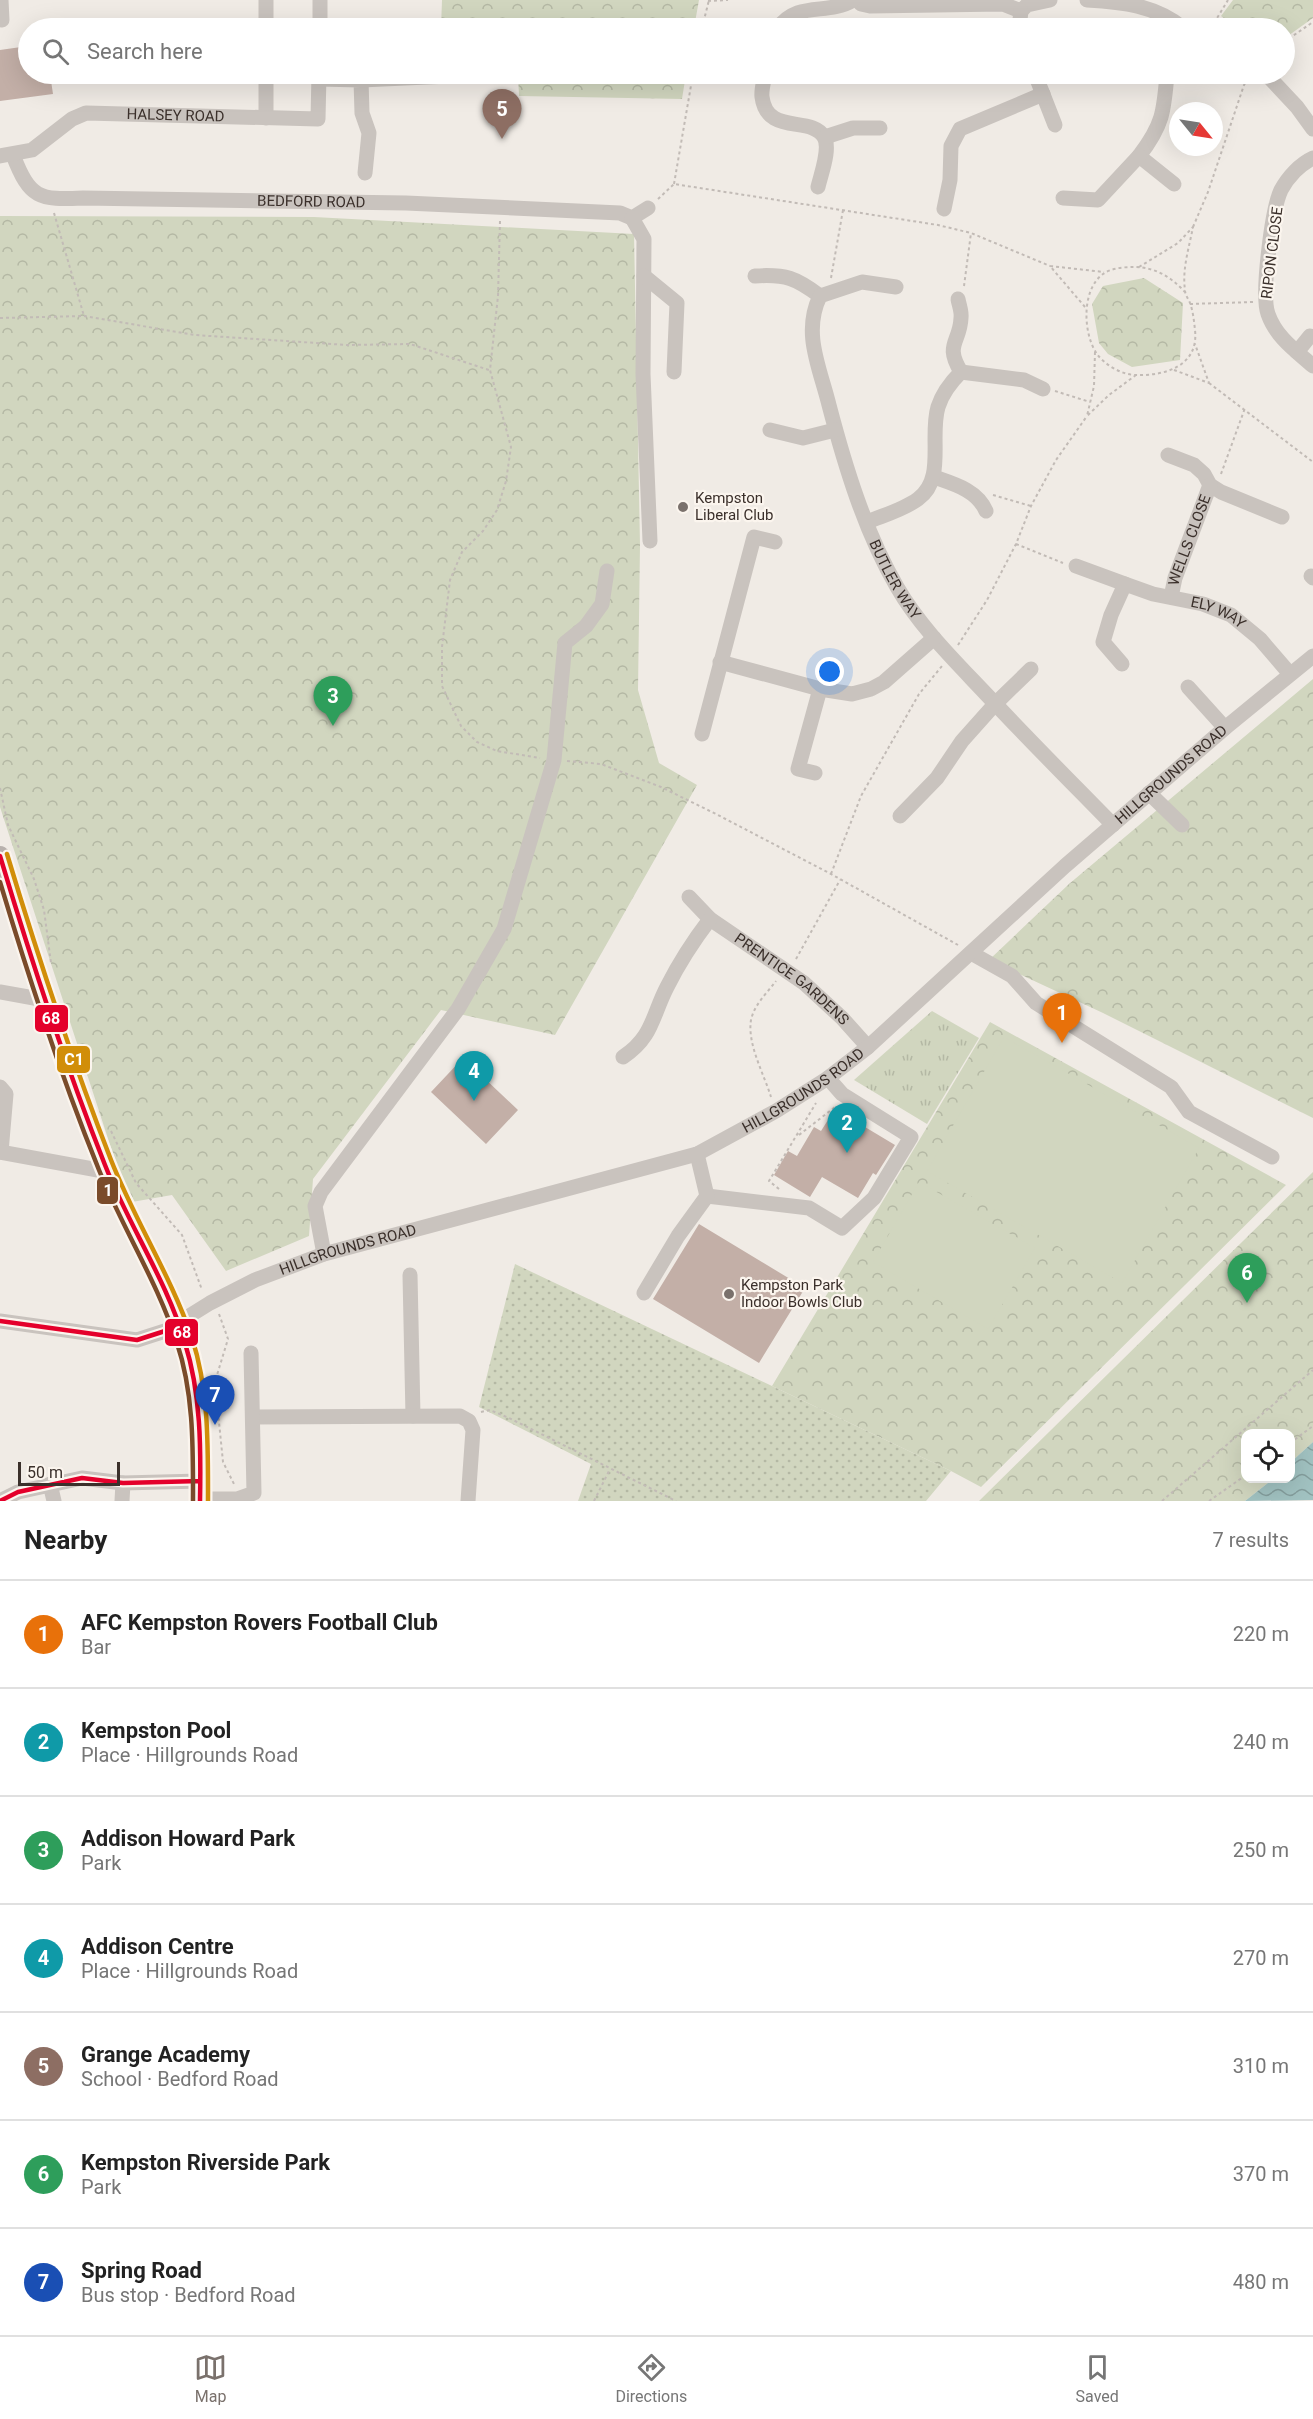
<!DOCTYPE html>
<meta charset="utf-8">
<style>
body{margin:0;font-family:Roboto,sans-serif;background:#f2f2f2;color:#222}
.controls{position:absolute;right:18px;bottom:18px;display:grid;overflow:hidden;border-radius:12px;box-shadow:0 6px 24px #0002}
.controls button{width:54px;height:54px;display:grid;place-items:center;padding:0;border:0;border-bottom:2px solid #e0e0e0;background:#fff;color:#222;font:30px sans-serif}
.compass{position:absolute;left:1169px;top:102px;width:54px;height:54px;border-radius:50%;background:#fff;box-shadow:0 6px 24px #0002;rotate:120deg}
.scale{position:absolute;left:18px;bottom:15px;width:102px;box-sizing:border-box;padding-left:6px;border:3px solid #3b302b;border-top:0;font-size:16px;line-height:21px;white-space:nowrap;color:#3b302b;-webkit-text-stroke:4px #fbf5ee;paint-order:stroke}
.you{position:absolute;left:830px;top:672px;width:21px;height:21px;margin:-15px;border:4px solid #fff;border-radius:50%;background:#1a73e8;box-shadow:0 0 0 9px #1a73e833}
.badge{display:grid;place-items:center;width:39px;height:39px;border-radius:50%;background:#7a716c;color:#fff;font-size:20px;font-weight:700}
.pin{position:absolute;translate:-50% -50px;filter:drop-shadow(0 2px 3px #0008)}
.pin::after{content:'';position:absolute;top:32px;width:21px;height:18px;background:inherit;clip-path:polygon(0 0,100% 0,50% 100%)}
.list{margin:0;padding:0;list-style:none}
h2{display:flex;justify-content:space-between;align-items:center;height:78px;margin:0;padding:0 24px;font-size:26px}
h2 small{font-size:20px;font-weight:400;color:#767676}
.list li{display:grid;grid-template-columns:39px 1fr auto;gap:18px;align-items:center;box-sizing:border-box;height:108px;padding:0 24px;border-top:2px solid #e0e0e0}
.list b{display:block;font-size:22px;white-space:nowrap}
.list p{margin:0;font-size:20px;white-space:nowrap;color:#767676}
.list em{font-size:20px;font-style:normal;color:#767676}
.icon{flex:none;width:33px;height:33px;fill:none;stroke:currentColor;stroke-width:2;stroke-linecap:round;stroke-linejoin:round}
.map{position:relative;flex:none;width:1313px;height:1501px;overflow:hidden}
.search{position:absolute;background:#fff;box-shadow:0 6px 24px #0002;left:18px;right:18px;top:18px;height:66px;display:flex;align-items:center;gap:15px;box-sizing:border-box;padding:0 21px;border-radius:33px;color:#767676;font-size:22px}
.sheet{height:834px;background:#fff}
nav{display:flex;justify-content:space-around;align-items:center;box-sizing:border-box;height:84px;border-top:2px solid #e0e0e0;background:#fff;font-size:16px;color:#767676}
nav a{display:grid;justify-items:center;gap:3px}
nav .on{color:#7a716c}
.map>svg:first-child{display:block}
</style>
<div class="map">
<svg width="1313" height="1501" viewBox="0 0 1313 1501">
<defs>
<pattern id="grass-tufts" width="24" height="20" patternUnits="userSpaceOnUse" patternTransform="scale(1.5)"><rect width="24" height="20" fill="#d1d6bf"/><path d="M3 7l-1-3M5 7V3M7 7l1-3M15 17l-1-3M17 17v-4M19 17l1-3" fill="none" stroke="#b4b8a4"/></pattern>
<pattern id="park-crowns" width="20" height="18" patternUnits="userSpaceOnUse" patternTransform="scale(1.5)"><rect width="20" height="18" fill="#d1d6bf"/><path d="M2 6a3 3 0 1 1 6 0M12 15a3 3 0 1 1 6 0" fill="none" stroke="#b4b8a4"/></pattern>
<pattern id="garden-dots" width="8" height="8" patternUnits="userSpaceOnUse" patternTransform="scale(1.5)"><rect width="8" height="8" fill="#d1d6bf"/><path d="M2 2h.1M6 6h.1" fill="none" stroke="#b4b8a4" stroke-width="1.8" stroke-linecap="round"/></pattern>
<pattern id="water-waves" width="16" height="10" patternUnits="userSpaceOnUse" patternTransform="scale(1.5)"><rect width="16" height="10" fill="#a1c2c1"/><path d="M0 5q4-4 8 0t8 0" fill="none" stroke="#849e9d"/></pattern>
</defs>
<rect width="100%" height="100%" fill="#f0ebe5"/>
<path fill="url(#grass-tufts)" d="M932 1011 979 1038 927 1124 854 1080Z"/>
<path fill="url(#park-crowns)" d="M442 0H699L694 28H441Z
M1233 0H1313V18L1285 38 1284 28H1237L1221 16Z
M518 74H686L682 99 519 96Z
M0 216 314 217 634 234 640 545 638 690 659 763 697 785 555 1035 441 1010 313 1179 309 1236 226 1271 172 1195 132 1202 113 1154 0 807Z
M1144 278 1183 303 1180 360 1132 367 1108 354 1099 343 1092 304 1103 286Z
M1313 679V1118L1103 1013 989 960 1069 884Z
M990 1022 1286 1185 981 1487 951 1471 772 1386Z
M1313 1172V1442L1291 1462 1290 1434H1246V1478L1273 1479 1245 1501H979Z"/>
<path fill="url(#garden-dots)" d="M515 1264 951 1471 926 1501H578L591 1464 479 1407Z"/>
<path fill="#d1d6bf" d="M1004 1037 1199 1148 1122 1283 927 1171Z
M919 1182 1035 1248 988 1329 873 1262Z"/>
<path fill="url(#water-waves)" d="M1313 1442V1500L1245 1501 1273 1479 1290 1478 1291 1462Z"/>
<path fill="#c3afa7" d="M28 46V74H50L53 94 0 101V50Z
M463 1058 518 1110 486 1144 431 1092Z
M835 1109 895 1145 876 1175 873 1173 858 1198 822 1177 810 1197 774 1175 788 1151 797 1156 814 1127 821 1131Z
M699 1224 805 1288 759 1363 653 1299Z"/>
<g fill="none" stroke-linecap="round" stroke-linejoin="round">
<path stroke="#c2bbb6" stroke-width="2" stroke-dasharray="3 3" stroke-linecap="butt" d="M708 1 728 0
M702 28 709 0
M1211 28 1228 0
M1284 42 1313 22
M674 184 693 74
M658 199 674 184 938 225 971 233 1050 266
M54 213 84 316
M500 221 498 296 490 370 511 447 506 481 497 510 483 531 462 552 450 580 442 647V686L461 726 477 742 497 751 540 758
M1193 227 1208 192 1244 85 1251 74
M1139 267 1178 243 1193 227C1189 248 1182 269 1185 290 1185 295 1188 298 1190 303 1193 311 1194 321 1195 330 1199 366 1165 376 1136 375 1122 375 1105 365 1097 354 1083 334 1081 290 1103 274 1111 268 1124 267 1134 267 1155 267 1171 277 1185 292
M831 278 843 210
M964 286 971 233
M1190 304 1253 302
M1085 307 1050 266 1104 272
M0 318 84 316 195 335 347 345 410 344 489 370
M1095 352 1094 386 1087 416 1109 395 1136 375
M1174 370 1209 383 1195 344
M1209 383 1313 462
M1055 391 1090 402
M1221 474 1245 408
M993 495 1031 506
M1016 544 1063 563
M958 645 987 600 1016 544 1031 506 1056 460 1087 416
M567 761 601 764 661 787 716 814 831 874 958 945
M0 788 8 825 34 879 44 910 51 963
M831 874 861 796 919 694 942 666
M796 959 840 880
M771 1097C764 1074 747 1044 751 1020 754 1005 767 993 776 981
M111 1131 136 1183 182 1235 202 1290
M799 1135 835 1107
M779 1189 769 1181 816 1103
M219 1314 228 1339 213 1388 218 1412 223 1462 234 1484
M481 1412 490 1410 509 1418 676 1501
M1290 1443 1313 1426
M594 1501 610 1469
M1162 1501 1313 1370
M1209 1501 1246 1475"/>
<g stroke="#c9c3be" stroke-width="15">
<path d="M1 0 2 20"/>
<path d="M266 0V28"/>
<path d="M857 0 861 4 870 6 1003 4 1021 11 1027 5 1050 0"/>
<path d="M1087 0C1122 2 1155 5 1183 28"/>
<path d="M320 28V0"/>
<path d="M778 28C799 0 827 16 853 0"/>
<path d="M1019 28 1021 11"/>
<path d="M765 74C764 81 761 90 762 97 767 136 811 115 824 137 831 148 821 174 818 187"/>
<path d="M1035 74 1055 125"/>
<path d="M1167 74C1164 111 1163 125 1139 156L1174 184"/>
<path d="M1266 74 1297 107 1313 129"/>
<path d="M319 79 361 80 362 113 369 133 365 173"/>
<path d="M361 80 449 76"/>
<path d="M266 118V74"/>
<path d="M825 137 853 128H880"/>
<path id="s1" d="M13 155C30 199 39 200 83 198L406 203 620 213 632 218 648 208"/>
<path id="s2" d="M0 156 32 150 72 119 86 113 318 119 319 74"/>
<path d="M1313 158C1300 164 1288 177 1281 190 1272 209 1261 295 1268 314 1276 337 1295 350 1313 366"/>
<path d="M1063 198 1098 200 1139 156"/>
<path d="M944 209 950 180 951 146 960 129 1043 94"/>
<path d="M632 218 644 239 643 374 650 541"/>
<path d="M644 276 677 303 674 372"/>
<path d="M755 276C786 274 796 278 820 296"/>
<path id="s3" d="M896 287 862 282 820 296C802 333 820 368 829 405 845 466 865 532 897 587 920 627 955 661 987 695 1028 739 1071 782 1113 825"/>
<path d="M958 299C959 305 962 312 961 318 960 343 944 344 961 372"/>
<path d="M1297 352 1310 336"/>
<path d="M770 430 803 438 835 430"/>
<path d="M1168 455 1194 465 1204 474 1210 485 1221 492 1282 517"/>
<path d="M934 477C954 484 977 490 986 511"/>
<path d="M867 522C884 515 903 510 918 499 946 479 929 437 938 407 942 394 951 382 961 372L1024 380 1043 389"/>
<path d="M1076 566 1125 584"/>
<path d="M1311 576 1313 578"/>
<path id="s4" d="M1171 597 1175 578 1210 485"/>
<path d="M720 662 820 689 852 694 871 689 884 682 934 638"/>
<path id="s5" d="M1122 664 1103 642 1111 615 1125 584 1153 594 1203 604 1231 615 1260 639 1290 674"/>
<path d="M1188 687 1225 728"/>
<path d="M702 734 754 537 775 542"/>
<path d="M815 773 798 769 820 689"/>
<path d="M1149 793 1182 825"/>
<path d="M900 816 937 778 962 741 995 704 1031 669"/>
<path id="s6" d="M689 897 710 919 804 983 842 1018 868 1047"/>
<path d="M971 953 1012 976 1036 1003 1171 1087 1189 1112 1272 1157"/>
<path d="M0 992 45 1000"/>
<path d="M623 1057C653 1037 652 1016 667 987 679 963 694 940 710 919"/>
<path d="M0 1087 6 1094 1 1152"/>
<path d="M0 1152 98 1170 106 1168"/>
<path d="M707 1196 809 1208 842 1228 874 1198 911 1137 842 1094 828 1078"/>
<path d="M324 1254 315 1206 321 1192 458 1009 504 929 554 760 565 643 586 626 602 604 607 571"/>
<path d="M410 1275 413 1416"/>
<path d="M644 1293 678 1236 707 1196 697 1154"/>
<path id="s7" d="M0 1321 137 1340 165 1331 210 1303 255 1280 324 1254 697 1154 776 1111 828 1078 868 1047 1065 866 1225 728 1313 656"/>
<path d="M253 1417 460 1416 469 1421 473 1430 468 1501"/>
<path d="M50 1484 54 1501"/>
<path d="M200 1499H237L254 1493 251 1353"/>
<path d="M0 1501 18 1492 82 1478 123 1483 200 1481"/>
<path d="M122 1501 123 1483"/>
</g>
<path stroke="#b8b1ad" stroke-width="20" d="M0 856C30 960 66 1064 105 1165 126 1219 157 1268 178 1322 200 1377 201 1442 200 1501"/>
<defs>
<path id="bus-1" d="M0 856C31 960 65 1064 105 1165 129 1226 167 1281 185 1343 201 1394 201 1448 200 1501
M0 1321 137 1340 165 1331 178 1323
M0 1501 18 1492 82 1478 123 1483 200 1481"/>
<path id="bus-2" d="M0 882C29 979 61 1076 99 1170 123 1229 158 1283 177 1343 194 1394 193 1449 193 1501"/>
<path id="bus-3" d="M7 854C38 957 72 1060 111 1160 135 1221 171 1276 192 1338 209 1390 208 1447 208 1501"/>
</defs>
<use href="#bus-1" stroke="#fbf5ee" stroke-width="9"/>
<use href="#bus-2" stroke="#fbf5ee" stroke-width="9"/>
<use href="#bus-3" stroke="#fbf5ee" stroke-width="9"/>
<use href="#bus-1" stroke="#e4002b" stroke-width="4.5"/>
<use href="#bus-2" stroke="#7a4b2a" stroke-width="4.5"/>
<use href="#bus-3" stroke="#d18e09" stroke-width="4.5"/>
</g>
<g fill="#7a716c" stroke="#fbf5ee" stroke-width="2">
<circle cx="683" cy="507" r="6"/>
<circle cx="729" cy="1294" r="6"/>
</g>
<g text-anchor="middle" dominant-baseline="central" stroke-width="4.5" stroke-linejoin="round" paint-order="stroke">
<g font-size="15" fill="#3b302b" stroke="#fbf5ee">
<text stroke="none"><textPath href="#s2" startOffset="188">HALSEY ROAD</textPath></text>
<text stroke="none"><textPath href="#s1" startOffset="321">BEDFORD ROAD</textPath></text>
<text transform="translate(1272 253) rotate(-83)">RIPON CLOSE</text>
<text stroke="none"><textPath href="#s4" startOffset="60">WELLS CLOSE</textPath></text>
<text stroke="none"><textPath href="#s3" startOffset="378">BUTLER WAY</textPath></text>
<text stroke="none"><textPath href="#s5" startOffset="189">ELY WAY</textPath></text>
<text stroke="none"><textPath href="#s7" startOffset="1341">HILLGROUNDS ROAD</textPath></text>
<text stroke="none"><textPath href="#s6" startOffset="132">PRENTICE GARDENS</textPath></text>
<text stroke="none"><textPath href="#s7" startOffset="855">HILLGROUNDS ROAD</textPath></text>
<text stroke="none"><textPath href="#s7" startOffset="369">HILLGROUNDS ROAD</textPath></text>
</g>
<g font-size="15" fill="#3b302b" stroke="#fbf5ee" text-anchor="start">
<text x="695" y="498">Kempston<tspan x="695" dy="17">Liberal Club</tspan></text>
<text x="741" y="1285">Kempston Park<tspan x="741" dy="17">Indoor Bowls Club</tspan></text>
</g>
</g>
<g stroke="#fbf5ee" stroke-width="2">
<rect x="34" y="1004" width="35" height="29" rx="6" fill="#e4002b"/>
<rect x="56" y="1045" width="35" height="29" rx="6" fill="#d18e09"/>
<rect x="96" y="1176" width="23" height="29" rx="6" fill="#7a4b2a"/>
<rect x="164" y="1318" width="35" height="29" rx="6" fill="#e4002b"/>
</g>
<g font-size="16" text-anchor="middle" font-weight="bold" fill="#fff">
<text x="51" y="1024">68</text>
<text x="74" y="1065">C1</text>
<text x="108" y="1196">1</text>
<text x="182" y="1338">68</text>
</g>
</svg>
<div class="controls">
<button><svg class="icon" aria-label="locate" viewBox="0 0 24 24"><circle cx="12" cy="12" r="6"/><path d="M12 2v4M12 18v4M2 12h4M18 12h4"/></svg></button>
</div>
<svg class="compass" viewBox="-18 -18 36 36"><path d="M0-13l5 13h-10z" fill="#e53935"/><path d="M0 13l5-13h-10z" fill="#767676"/></svg>
<div class="scale">50 m</div>
<div class="you"></div>
<div class="pin badge" style="left:1062px;top:1043px;background:#e8710a">1</div>
<div class="pin badge" style="left:847px;top:1153px;background:#0f9aa8">2</div>
<div class="pin badge" style="left:333px;top:726px;background:#2e9e5b">3</div>
<div class="pin badge" style="left:474px;top:1101px;background:#0f9aa8">4</div>
<div class="pin badge" style="left:502px;top:139px;background:#8d6e63">5</div>
<div class="pin badge" style="left:1247px;top:1303px;background:#2e9e5b">6</div>
<div class="pin badge" style="left:215px;top:1425px;background:#1a4fb4">7</div>
<div class="search"><svg class="icon" aria-label="search" viewBox="0 0 24 24"><circle cx="10" cy="10" r="6"/><path d="M15 15l6 6"/></svg>Search here</div>
</div>
<section class="sheet">
<h2>Nearby<small>7 results</small></h2>
<ul class="list">
<li><span class="badge" style="background:#e8710a">1</span><div><b>AFC Kempston Rovers Football Club</b><p>Bar</p></div><em>220 m</em></li>
<li><span class="badge" style="background:#0f9aa8">2</span><div><b>Kempston Pool</b><p>Place · Hillgrounds Road</p></div><em>240 m</em></li>
<li><span class="badge" style="background:#2e9e5b">3</span><div><b>Addison Howard Park</b><p>Park</p></div><em>250 m</em></li>
<li><span class="badge" style="background:#0f9aa8">4</span><div><b>Addison Centre</b><p>Place · Hillgrounds Road</p></div><em>270 m</em></li>
<li><span class="badge" style="background:#8d6e63">5</span><div><b>Grange Academy</b><p>School · Bedford Road</p></div><em>310 m</em></li>
<li><span class="badge" style="background:#2e9e5b">6</span><div><b>Kempston Riverside Park</b><p>Park</p></div><em>370 m</em></li>
<li><span class="badge" style="background:#1a4fb4">7</span><div><b>Spring Road</b><p>Bus stop · Bedford Road</p></div><em>480 m</em></li>
</ul>
</section>
<nav>
<a class="on"><svg class="icon" aria-label="map" viewBox="0 0 24 24"><path d="M3 6l6-2 6 2 6-2v14l-6 2-6-2-6 2zM9 4v14M15 6v14"/></svg>Map</a>
<a><svg class="icon" aria-label="directions" viewBox="0 0 24 24"><path d="M12 3l9 9-9 9-9-9zM9 14v-3h6M13 9l2 2-2 2"/></svg>Directions</a>
<a><svg class="icon" aria-label="saved" viewBox="0 0 24 24"><path d="M7 4h10v16l-5-4-5 4z"/></svg>Saved</a>
</nav>
